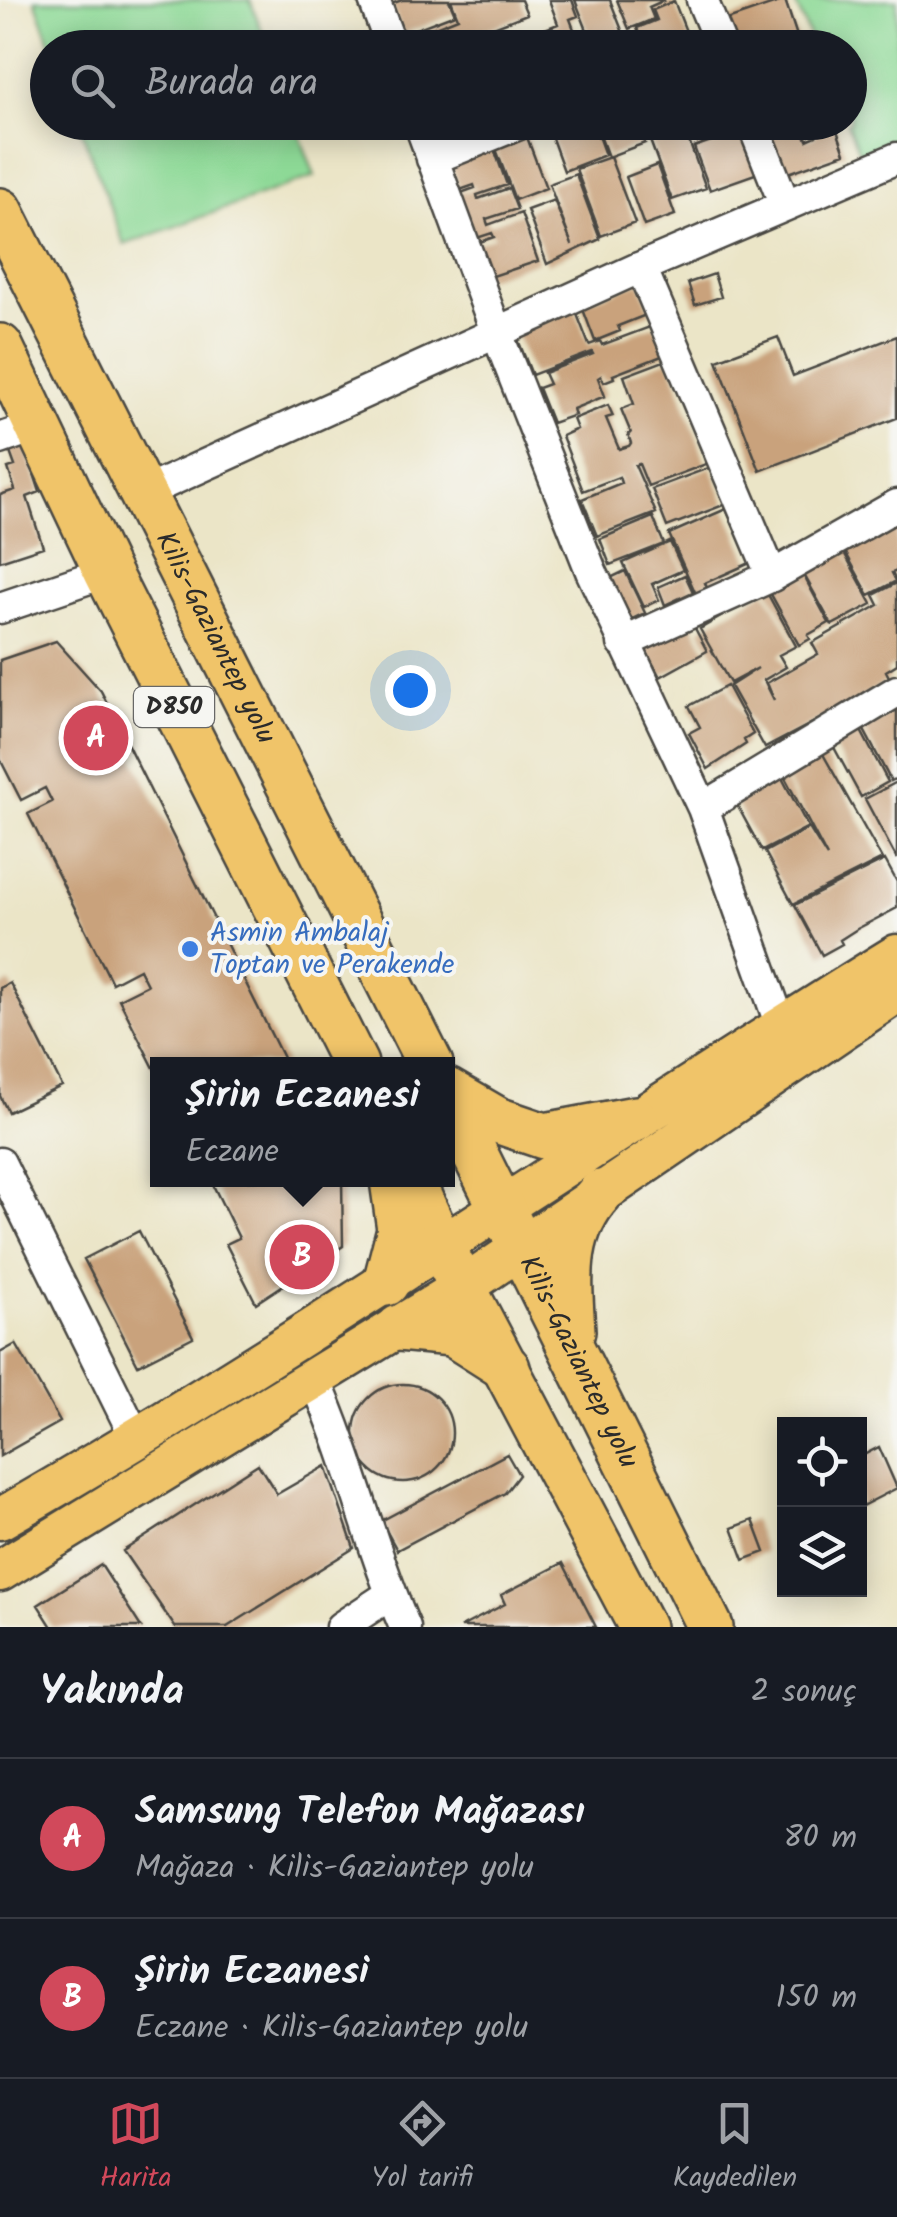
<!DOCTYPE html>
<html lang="tr">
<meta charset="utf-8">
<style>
body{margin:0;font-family:Kalam,sans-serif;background:#242831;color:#f1f3f6}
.controls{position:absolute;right:30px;bottom:30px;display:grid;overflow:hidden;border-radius:0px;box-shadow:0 5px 25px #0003}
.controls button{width:90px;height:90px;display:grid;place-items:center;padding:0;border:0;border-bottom:2px solid #363941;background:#171b24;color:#f1f3f6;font:50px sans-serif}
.you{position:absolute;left:410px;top:690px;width:35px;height:35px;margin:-25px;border:8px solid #fff;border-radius:50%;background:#1a73e8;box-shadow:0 0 0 15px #1a73e833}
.badge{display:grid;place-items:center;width:65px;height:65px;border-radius:50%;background:#d1495b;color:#fff;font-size:32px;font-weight:700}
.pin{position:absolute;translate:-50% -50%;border:5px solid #fff;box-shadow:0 2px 10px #0006}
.popup{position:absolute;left:150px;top:1057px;width:305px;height:130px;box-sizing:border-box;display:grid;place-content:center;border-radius:0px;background:#171b24;filter:drop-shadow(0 2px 8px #0005);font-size:32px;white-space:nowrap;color:#9ea1a6}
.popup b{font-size:38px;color:#f1f3f6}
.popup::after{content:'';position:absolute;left:50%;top:100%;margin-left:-20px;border:20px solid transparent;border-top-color:#171b24}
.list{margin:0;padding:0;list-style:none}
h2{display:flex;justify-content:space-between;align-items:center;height:130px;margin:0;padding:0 40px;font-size:42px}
h2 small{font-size:32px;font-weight:400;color:#9ea1a6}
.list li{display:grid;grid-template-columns:65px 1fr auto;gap:30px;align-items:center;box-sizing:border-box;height:160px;padding:0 40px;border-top:2px solid #363941}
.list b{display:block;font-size:38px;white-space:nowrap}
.list p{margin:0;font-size:32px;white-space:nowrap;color:#9ea1a6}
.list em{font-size:32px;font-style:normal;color:#9ea1a6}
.icon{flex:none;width:55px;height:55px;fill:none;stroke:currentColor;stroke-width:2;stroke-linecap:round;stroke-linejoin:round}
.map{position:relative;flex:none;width:897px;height:1627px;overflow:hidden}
.search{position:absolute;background:#171b24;box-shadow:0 5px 25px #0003;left:30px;right:30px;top:30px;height:110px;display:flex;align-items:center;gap:25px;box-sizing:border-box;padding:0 35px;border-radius:55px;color:#9ea1a6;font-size:38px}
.sheet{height:450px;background:#171b24}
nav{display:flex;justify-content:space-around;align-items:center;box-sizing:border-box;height:140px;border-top:2px solid #363941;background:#171b24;font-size:28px;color:#9ea1a6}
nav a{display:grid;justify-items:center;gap:5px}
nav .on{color:#d1495b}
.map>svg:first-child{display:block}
</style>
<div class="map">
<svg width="897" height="1627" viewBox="0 0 897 1627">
<rect width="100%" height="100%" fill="#f6f6f2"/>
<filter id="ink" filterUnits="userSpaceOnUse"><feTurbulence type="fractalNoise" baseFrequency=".01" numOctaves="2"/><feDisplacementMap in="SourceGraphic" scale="20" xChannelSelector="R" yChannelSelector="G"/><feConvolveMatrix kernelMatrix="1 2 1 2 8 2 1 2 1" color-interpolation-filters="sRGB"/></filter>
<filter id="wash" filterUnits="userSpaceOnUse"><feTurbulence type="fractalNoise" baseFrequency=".0048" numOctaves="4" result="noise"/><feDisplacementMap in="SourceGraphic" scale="40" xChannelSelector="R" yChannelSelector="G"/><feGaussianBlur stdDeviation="2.25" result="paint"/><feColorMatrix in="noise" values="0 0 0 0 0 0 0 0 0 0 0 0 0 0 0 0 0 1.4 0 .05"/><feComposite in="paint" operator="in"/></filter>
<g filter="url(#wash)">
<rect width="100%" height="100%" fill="#ebe5c7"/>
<path fill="#8dd996" stroke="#5c8260" stroke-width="2.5" d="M35 0H250L268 47H52Z
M794 0H897V141L861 157 847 123 850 122V48L814 47Z
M79 123H295L315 176 124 245Z"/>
<g id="blocks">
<path fill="#c9a27b" d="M402 0H449L455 14 403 34 391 4Z
M451 0H521L527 14 465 38 468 45 462 48H403L400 41 458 18Z
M549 0H572L578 16 570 19 581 48H547L540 31 558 24Z
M575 0H610L629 48H594Z
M617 0H665L649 7 654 19 629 29Z
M785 0 801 48H736L727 20Z
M674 1 691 44 682 48H637L634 38 640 36 637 28 657 20 653 10Z
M536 33 542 48H509L508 44Z
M546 122H593L605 155 564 171Z
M595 122H638L645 143 608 157Z
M648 122H682L706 188 672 200 648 135 652 133Z
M686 122H724V123L691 135Z
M772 122H801L807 140 816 136 811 122H834L845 153 783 175 764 125Z
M524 129 546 188 515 200 493 141Z
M742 130 758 173 710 190 694 147Z
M492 143 507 185 477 195 478 199 509 188 517 209 486 219 488 225 521 213 538 261 487 278 474 244 494 237 492 233 474 239 458 194 475 188 474 185 460 190 449 158Z
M610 157 635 223 601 236 576 169Z
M657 165 675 215 644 226 626 177Z
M576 174 600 239 547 264 527 210 554 200 572 245 549 184Z
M714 274 721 297 695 305 688 283Z
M640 282 651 313 618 326 620 331 595 341 581 304Z
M575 309 589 345 600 341 602 345 655 325 667 354 613 375 614 378 604 382 601 376 598 378 605 396 573 409 575 415 552 423 538 388 549 384 544 373 593 354 592 352 532 375 515 332Z
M897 336V418L760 471 717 360 778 337 793 376Z
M669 359 706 464 648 486 639 464 635 465 656 513 597 536 582 499 621 483 619 477 583 491 562 436 577 429 573 419 608 405 613 416 606 418 619 449 629 446 631 443 628 434 631 433 621 409 634 404 624 376Z
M23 440 40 492 27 497 43 547 0 561V495L15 490 8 468 15 466 7 444Z
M711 467 726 504 667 527 652 489Z
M726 509 750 563 705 583 707 588 696 594 669 534Z
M897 515V571L892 573 896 581 869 595 842 546Z
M653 517 664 544 610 565 600 539Z
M670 542 683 570 652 584 659 600 644 607 623 563Z
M842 549 872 604 832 625 802 571Z
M800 569 829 623 808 635 810 639 799 645 767 587Z
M625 571 645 613 624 623 604 581Z
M685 575 693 592 665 605 658 587Z
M897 583V664L886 671 890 679 824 722 822 718 765 748 730 686 758 668 730 683 700 629 766 591 796 646 779 655 786 667 764 680 774 700 767 683 818 654 812 643 879 605 874 595Z
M689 617 707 651 660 677 644 647Z
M56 641 101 691 286 1064H157V1074L119 999 147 985 139 969 112 983 28 814 52 802 45 788 21 800 0 759V660Z
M727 686 753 734 744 740 746 744 708 769 689 733 700 727 689 706Z
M897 701V778L891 781 863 728 890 714 886 707Z
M858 725 888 782 861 797 830 740Z
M819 747 882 859 793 904 765 852 809 828 827 857 780 768Z
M782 778 808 827 762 851 736 803Z
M897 782V859L865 799Z
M885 860 897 882V908L857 929 840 940 842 944 822 955 795 905Z
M10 983 62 1086 8 1112 0 1096V988Z
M214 1180H342L343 1246 256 1303 226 1244 239 1238 211 1181Z
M139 1231 193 1337 138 1365 84 1259Z
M16 1344 60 1422 0 1456V1353Z
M354 1433a49 49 0 1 1 98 0a49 49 0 1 1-98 0Z
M879 1447 897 1488 860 1507V1457Z
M507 1454 519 1475 505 1493 397 1550 381 1521Z
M258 1464 277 1494 326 1466 354 1548 227 1627H175L123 1551Z
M753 1520 765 1552 744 1560 732 1528Z
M563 1563 596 1627H461L505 1604 501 1595Z
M101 1565 141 1627H52L38 1605Z"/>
</g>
</g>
<g filter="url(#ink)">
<use href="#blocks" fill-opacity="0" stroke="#484742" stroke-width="2.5"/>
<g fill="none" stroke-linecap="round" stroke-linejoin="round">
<defs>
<path id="minor" d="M374 0 392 48
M702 0 722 48
M419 122 496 331 591 571 703 808 781 1026
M752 122 785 205
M432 159 524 122
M641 267 772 576
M0 439 37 426
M143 493 641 267 897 158
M0 608 107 572
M623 643 772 576 897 505
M703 808 897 691
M0 1163 137 1440
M315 1380C351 1460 370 1547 405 1627
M341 1627 391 1594"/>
<path id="major" d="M0 1519C307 1343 596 1140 897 955
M0 1571 465 1286 897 992"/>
<g id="highway">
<path id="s1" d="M0 211 430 1064"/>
<path d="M0 347 107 572 355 1064"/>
<path d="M447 1091 497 1120 544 1136 635 1119"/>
<path id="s2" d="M447 1098 710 1627"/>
<path d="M411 1180 442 1248 642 1627"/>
<path d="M386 1283 400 1229 393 1180"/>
<path d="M399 1328 452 1333 507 1368"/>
<path d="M572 1331C569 1279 563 1234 600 1193"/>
</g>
</defs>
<use href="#minor" stroke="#484742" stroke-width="35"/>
<use href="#major" stroke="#484742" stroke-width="45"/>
<use href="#highway" stroke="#484742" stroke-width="50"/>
<use href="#minor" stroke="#fff" stroke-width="30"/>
<use href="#major" stroke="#f0c469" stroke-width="40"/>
<use href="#highway" stroke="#f0c469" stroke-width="45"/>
</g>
</g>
<circle fill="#3f7fe0" stroke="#f6f6f2" stroke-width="4" cx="190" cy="949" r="10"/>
<g text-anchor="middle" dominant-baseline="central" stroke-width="8" stroke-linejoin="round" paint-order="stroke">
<rect fill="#f6f6f2" stroke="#686867" stroke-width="2.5" x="134" y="687" width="80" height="40" rx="8"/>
<g font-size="25" font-weight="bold" fill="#2b2b2b">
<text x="174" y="707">D850</text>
</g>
<g font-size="28" fill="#2b2b2b" stroke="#f6f6f2">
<text stroke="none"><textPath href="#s1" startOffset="478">Kilis-Gaziantep yolu</textPath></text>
<text stroke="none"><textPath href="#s2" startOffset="295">Kilis-Gaziantep yolu</textPath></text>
</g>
<g font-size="28" fill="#366cbe" stroke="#f6f6f2" text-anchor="start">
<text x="210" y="933">Asmin Ambalaj<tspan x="210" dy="32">Toptan ve Perakende</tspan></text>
</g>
</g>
</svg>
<div class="controls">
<button><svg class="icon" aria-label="locate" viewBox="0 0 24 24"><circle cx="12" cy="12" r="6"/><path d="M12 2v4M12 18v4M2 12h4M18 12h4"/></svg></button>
<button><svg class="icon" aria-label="layers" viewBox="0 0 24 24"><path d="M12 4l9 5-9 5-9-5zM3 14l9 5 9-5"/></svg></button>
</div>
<div class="you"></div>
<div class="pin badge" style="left:96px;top:738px">A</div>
<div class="pin badge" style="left:302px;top:1257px">B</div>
<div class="popup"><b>Şirin Eczanesi</b>Eczane</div>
<div class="search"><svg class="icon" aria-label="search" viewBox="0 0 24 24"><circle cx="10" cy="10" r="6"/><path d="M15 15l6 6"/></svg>Burada ara</div>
</div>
<section class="sheet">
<h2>Yakında<small>2 sonuç</small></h2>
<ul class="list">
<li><span class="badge">A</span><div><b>Samsung Telefon Mağazası</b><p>Mağaza · Kilis-Gaziantep yolu</p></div><em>80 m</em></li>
<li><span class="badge">B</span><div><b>Şirin Eczanesi</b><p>Eczane · Kilis-Gaziantep yolu</p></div><em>150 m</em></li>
</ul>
</section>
<nav>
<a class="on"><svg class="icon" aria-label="map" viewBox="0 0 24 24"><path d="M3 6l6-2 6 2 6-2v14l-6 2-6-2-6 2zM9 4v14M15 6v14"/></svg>Harita</a>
<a><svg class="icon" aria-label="directions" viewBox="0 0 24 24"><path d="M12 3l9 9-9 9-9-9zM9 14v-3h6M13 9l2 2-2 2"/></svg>Yol tarifi</a>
<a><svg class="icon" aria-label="saved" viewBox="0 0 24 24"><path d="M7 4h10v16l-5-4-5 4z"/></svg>Kaydedilen</a>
</nav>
